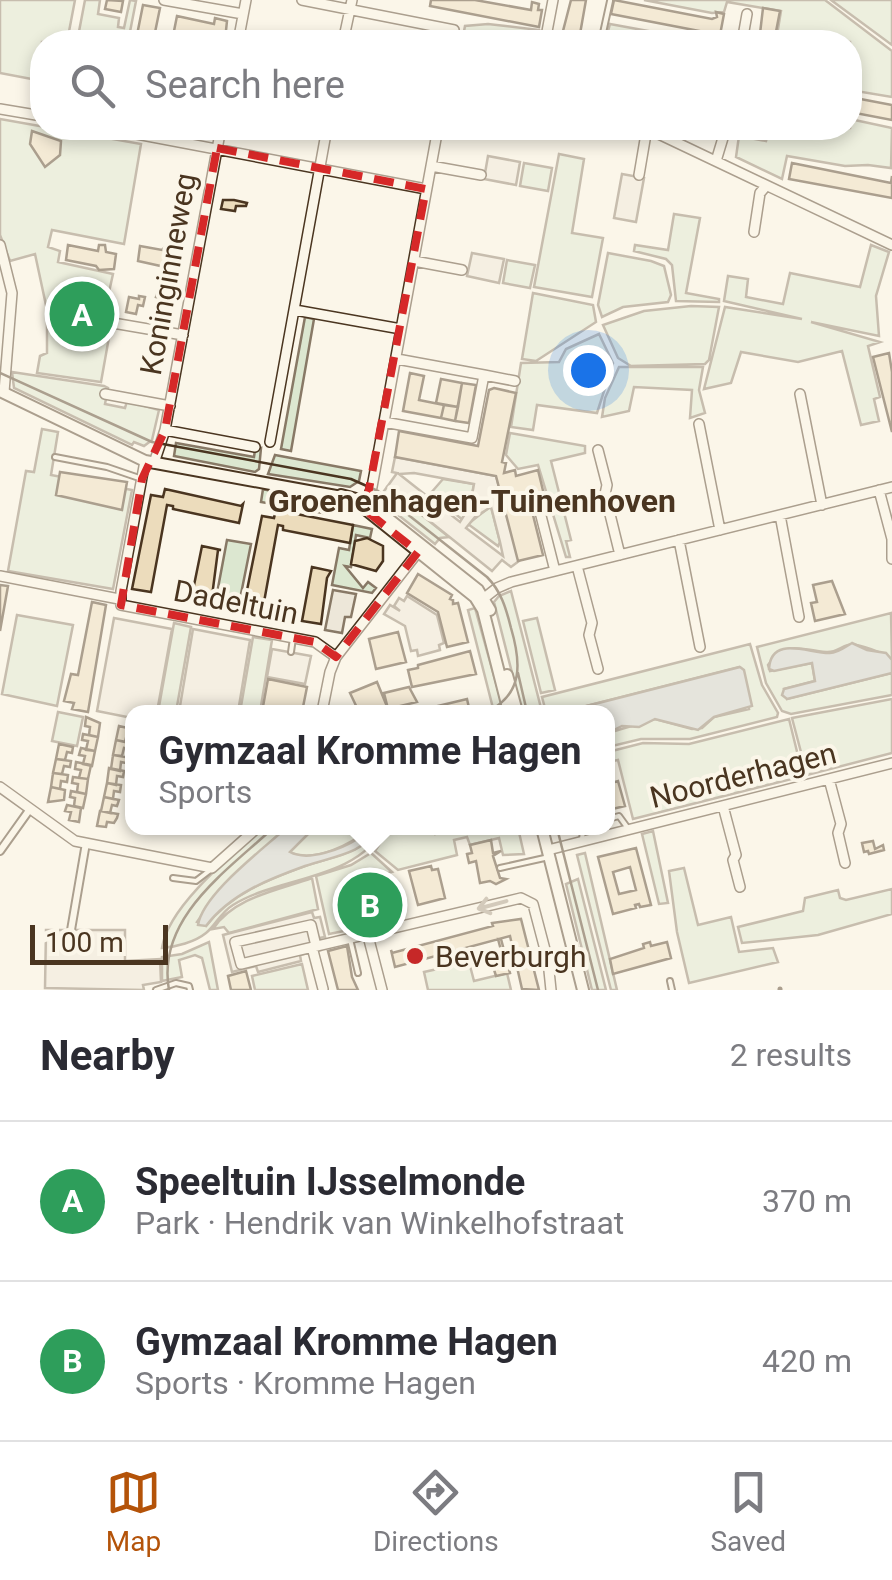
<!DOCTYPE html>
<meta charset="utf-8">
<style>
body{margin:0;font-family:Roboto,sans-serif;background:#f7f7f7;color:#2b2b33}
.scale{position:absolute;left:30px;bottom:25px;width:138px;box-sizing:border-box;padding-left:10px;border:5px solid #4a3520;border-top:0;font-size:28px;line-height:35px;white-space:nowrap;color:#4a3520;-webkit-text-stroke:8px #fbf6e9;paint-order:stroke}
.you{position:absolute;left:588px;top:370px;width:35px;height:35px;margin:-25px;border:8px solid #fff;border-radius:50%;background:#1a73e8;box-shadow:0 0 0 15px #1a73e833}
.badge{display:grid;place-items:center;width:65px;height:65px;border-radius:50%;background:#b45309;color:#fff;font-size:32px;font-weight:700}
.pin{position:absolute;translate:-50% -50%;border:5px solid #fff;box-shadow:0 2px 10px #0006}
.popup{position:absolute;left:125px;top:705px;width:490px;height:130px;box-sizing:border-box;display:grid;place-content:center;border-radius:20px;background:#fff;filter:drop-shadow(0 2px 8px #0005);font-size:32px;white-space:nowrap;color:#7c7c81}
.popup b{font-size:38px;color:#2b2b33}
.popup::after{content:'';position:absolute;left:50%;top:100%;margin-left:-20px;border:20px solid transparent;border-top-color:#fff}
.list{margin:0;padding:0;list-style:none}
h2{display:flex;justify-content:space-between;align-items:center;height:130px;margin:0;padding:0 40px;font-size:42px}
h2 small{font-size:32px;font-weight:400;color:#7c7c81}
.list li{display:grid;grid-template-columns:65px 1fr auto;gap:30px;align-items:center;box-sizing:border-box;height:160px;padding:0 40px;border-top:2px solid #e1e1e2}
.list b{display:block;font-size:38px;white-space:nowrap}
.list p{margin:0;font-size:32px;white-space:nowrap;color:#7c7c81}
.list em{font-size:32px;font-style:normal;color:#7c7c81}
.icon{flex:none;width:55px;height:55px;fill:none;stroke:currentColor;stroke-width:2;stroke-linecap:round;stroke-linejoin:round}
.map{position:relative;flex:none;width:892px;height:990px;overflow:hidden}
.search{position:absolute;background:#fff;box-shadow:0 5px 15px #0003;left:30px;right:30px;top:30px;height:110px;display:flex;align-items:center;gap:25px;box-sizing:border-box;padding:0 35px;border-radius:40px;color:#7c7c81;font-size:38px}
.sheet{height:450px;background:#fff}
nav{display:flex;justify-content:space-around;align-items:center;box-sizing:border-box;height:140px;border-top:2px solid #e1e1e2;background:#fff;font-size:28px;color:#7c7c81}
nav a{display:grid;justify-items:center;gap:5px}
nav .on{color:#b45309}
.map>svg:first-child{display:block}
</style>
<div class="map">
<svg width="892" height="990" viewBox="0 0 892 990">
<rect width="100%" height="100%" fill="#fbf6e9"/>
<path fill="#dce7d0" stroke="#887966" stroke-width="2.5" d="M0 0H75L67 42H42V81L0 73Z
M85 0H100L98 14 119 18 118 27 124 28 130 0 136 1 128 42H77Z
M644 0H825L892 51V97L850 90V42H781L782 37 777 35 781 11 727 2 724 12 712 13Z
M831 0H892V45Z
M488 24 539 30 536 42H462L465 26Z
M610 24 708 42H605Z
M0 119 141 144 124 244 52 230 48 247 60 251 58 262 113 274 102 324 111 326 101 382 37 373 40 356 47 353V310L35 254 10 261 0 235Z
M850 119 892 128 891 168 868 165 845 166 787 156 782 179 736 157 739 136 766 141 768 134 782 137 785 128H850Z
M559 154 584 159 572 233 603 238 592 297 534 287Z
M524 163 552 168 548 191 520 186Z
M674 214 700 218 686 293 719 299V302L676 301 672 265 666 259 634 251 635 245 668 250Z
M871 245 889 252 876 296 879 336 811 322 880 342 868 346 880 397 874 399 879 421 861 425 842 351 798 362 741 352 731 383 704 389 725 307 802 319 724 301 728 276 748 279 746 297 783 304 790 273 860 287Z
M608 253 651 261 664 266 671 295 668 302 623 307 602 317 598 305Z
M507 260 535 265 530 288 503 283Z
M533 293 593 305 596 322 536 361 522 359Z
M691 306 719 307 709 360 705 364 631 366 618 358 603 325 644 311Z
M305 317 314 319 291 451 281 449Z
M599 334 613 363 597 413 537 405 533 430 511 427 521 363 559 362 566 349Z
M619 367H703L699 390 705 413 690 418 692 390 634 387 629 411 602 417 605 398Z
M12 372 104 386 108 388 105 404 125 408 127 401 159 410 152 440 144 446 134 442 132 445 14 388Z
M42 429 58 432 51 475 132 490 113 589 8 571 26 471 34 472Z
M510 433 585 446V453L551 461 571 540 566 541 570 557H566L538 465 518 469 506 455Z
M176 443 254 457 255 450 261 448 259 469 255 472 174 456Z
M275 455 361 471 359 481 350 487 268 474Z
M443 479 474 484 470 506 463 520 430 494Z
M387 487 449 537 440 538 435 544 378 499Z
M263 489 331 506 329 514 261 502Z
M491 506 500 542 498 546 468 524Z
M353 525 372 529 370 538 356 535 351 567 345 566 363 588 368 582 376 588 372 593 332 585 339 548 349 550Z
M227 540 251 544 238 609 215 604Z
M511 591 542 712H522L494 602 499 596Z
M475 608 504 712H494L468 610Z
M891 613 892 660C887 654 856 642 848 645 840 647 836 653 826 652 800 650 787 639 768 665L770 671 812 663 815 681 784 689 787 699 892 673V695L791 714 782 711 766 683 757 647Z
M17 615 73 625 57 706 2 694Z
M537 618 555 690 541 693 523 621Z
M174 623 191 627 176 712H158Z
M253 637 272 640 260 712H240Z
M750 644 762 685 778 713 777 717 690 739H641L608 747V733L655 719 692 729 702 728 714 717 749 709 739 667 575 709 572 712H546L542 697Z
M892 699V753L807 775 792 718Z
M58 712 83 717 77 746 52 741Z
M789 719 803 776 633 819 618 760 608 762V752L643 743 689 744Z
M263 828H286L218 892 197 922 206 926C230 894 269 879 305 866 334 856 361 854 380 828H384C355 881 279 876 233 905 220 913 216 925 206 933 195 942 176 947 162 948 168 906 232 855 263 828Z
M314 828H371C351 844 315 864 289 852Z
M390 828H432L435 834 462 828H518L524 854 503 855 499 838 470 845 467 837 454 840 457 855 398 870 375 851Z
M653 831 668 903 659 904 642 834Z
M371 853 392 872 352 883 359 913 371 911 374 925 329 934 316 876 351 865Z
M585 853 617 990H611L577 855Z
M684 868 698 925 731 917 739 952 773 948 778 962 689 983 677 932 669 871Z
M312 878 318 909 229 933 224 927 213 929C234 897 279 890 312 878Z
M578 879 606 990H592L566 884Z
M892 889V914L818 935 742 943 738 927 803 911 805 898 838 890 840 898 846 900Z
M209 942 218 990H210L202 958 195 955 179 960 182 977 162 981V957L182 954Z
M469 962 474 981 507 973 511 990H428L424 972Z
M302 964 308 990H255L252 976Z"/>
<path fill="#ede7d9" stroke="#887966" stroke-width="2.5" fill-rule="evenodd" d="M488 156 520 162 516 185 484 179Z
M622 174 644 178 636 222 614 218Z
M472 253 504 259 499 283 467 276Z
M395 457 496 476 519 561 511 567 502 560 492 571 387 487 397 473 392 472ZM414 473 474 484 470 506 460 522 399 474ZM491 507 500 542 503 556 466 528 475 517Z
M333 590 356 594 351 617H345L342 633 325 630Z
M407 596 437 615 444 643 439 645 440 650 418 656 417 650 411 651 405 626 384 614 390 605 400 611 394 606 399 598 404 601Z
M114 618 172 629 157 712H132V718L97 711Z
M193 629 250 640 238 712H179Z
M272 649 311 656 305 684 267 677Z
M312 912 314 918 320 917 325 937 319 938 321 950 300 955 301 961 258 972 256 966 232 972 223 935Z
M46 930H125V961L160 959 161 982 143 985 144 990 45 988Z"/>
<path fill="#c9cecd" stroke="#887966" stroke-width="2.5" d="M852 643 867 650 886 653 892 660V673L787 699 782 695 784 689 815 681 812 663 774 671 769 669C771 634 810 654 830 653 838 653 845 647 852 643Z
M740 667 744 670 752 706 714 717 698 730 655 719 639 727 622 726 608 733V712H572L575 709Z
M286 828H314L290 852C308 862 342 849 359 838 368 832 369 827 380 828 361 855 334 856 305 866 269 879 230 894 206 926L198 925C203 894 262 850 286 828Z"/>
<path fill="#ecdcbc" stroke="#4a3520" stroke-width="2.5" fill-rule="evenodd" d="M107 0 123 1 121 12 105 9Z
M431 0H475L531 10 532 2 539 4 538 10H542L539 27 430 6Z
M571 0H586L580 34 563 31Z
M614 0 712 19 717 17 716 12 724 14 720 35 611 14Z
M143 5 160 8 153 42 136 40Z
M763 8 780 11 774 42H759Z
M177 16 214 24 215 18 227 21 225 40 168 42 174 31Z
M850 97 892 105V120L850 112Z
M32 131 61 141 60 155 45 167 30 144Z
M792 163 891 183 892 176V198L789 179Z
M223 200H234L247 203 246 206H236L235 211 221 209Z
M68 245 98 251 99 245H105L106 252 116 254 114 269 99 270 96 266 66 260Z
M140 246 162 250 165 247 179 259 175 268 179 269 173 300 156 297 165 267 138 261Z
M139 296 145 297 143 306 138 305 136 314 126 312 129 297 139 299Z
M889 353 892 372V432L873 357Z
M410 373 424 376 419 400 444 405 441 418 403 411Z
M441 379 462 383 458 407 436 403Z
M462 383 476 385 469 423 455 421Z
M494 388 516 393 502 462 506 463 504 473 515 470 516 476 538 470 546 503 531 507 543 555 518 561 496 476 395 457 399 431 478 446 489 390Z
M444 405 458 407 455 421 441 418Z
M60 472 127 482 122 510 56 495Z
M165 489 241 506 243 504 239 523 173 509V506L167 505 151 592 132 589 151 495 163 497Z
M276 510 353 525 350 543 283 530V526L278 525 262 613 243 610 262 516 274 518Z
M367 538 383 546V561L376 571 351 564 355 541Z
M202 546 221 550H218L211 604 191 600Z
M312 567 331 571 327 578 321 624 302 621Z
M418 574 452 595 450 599 453 600V604L458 603 468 642 447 647 438 612 407 593Z
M832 581 845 614 815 621 811 603 817 602 813 585Z
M0 585 8 586 0 631Z
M92 602 106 605 88 712 72 709 74 703 64 701 71 674 78 675Z
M398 632 406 662 376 669 369 639Z
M470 651 476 674 412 687 408 670 418 668V665Z
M268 679 307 687 302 712H262Z
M377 682 388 709 359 712 350 693Z
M409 687 417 702 388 709 384 693Z
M467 699 469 708 439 712 438 706Z
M86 717 100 723 98 737 89 735 90 727 85 726Z
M119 726 132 729V735L127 734 125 742 116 740Z
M83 734 98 737 95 751 86 750 88 741 82 740Z
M116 740 131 743 130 749 124 748 122 756 113 755Z
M59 744 73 747 72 753 67 752 65 760 56 759Z
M81 748 95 751 92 766 83 764 85 756 79 755Z
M113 755 132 758 131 764 121 762 120 771 111 769Z
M56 759 71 761 70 767 64 766 62 774 53 773Z
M76 762 91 765 88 779 79 778 81 770 75 769Z
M109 768 124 771 123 777 117 776 116 785 107 783Z
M53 773 68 775 67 782 61 781 60 789 51 787Z
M73 777 88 779 86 794 77 792 78 784 72 783Z
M618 781 625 806 608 810V784Z
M107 783 121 785 120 792 114 791 113 799 104 797Z
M51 787 65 790 64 800 48 802Z
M71 791 86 794 83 808 74 806 75 798 70 797Z
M104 797 119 800 117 806 112 805 110 813 101 811Z
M67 805 81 808 79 822 69 820 71 812 65 811Z
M100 811 118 814 117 818 114 823 107 822 106 827 97 826Z
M491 840 493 853 501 851 493 856 500 878 506 879 496 884 490 881 480 883 476 861 469 863 467 854 472 853 470 845Z
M873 841 875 849 883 845 884 850 869 854 868 851 864 852 862 843Z
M636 848 651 905 640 907 639 904 635 905 636 908 613 914 598 857ZM630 867 636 890 619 894 613 872Z
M431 866 432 870 438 869 445 898 418 905 409 871Z
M384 877 394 904 360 913 355 885Z
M521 919 539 990 522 989 510 936 395 967 391 950 392 953 493 926 492 923Z
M498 939H501L510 973 496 976 490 957 502 954Z
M650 942 651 946 667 942 671 958 613 974 610 959 644 948 643 944Z
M347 946 352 977 358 990H338L328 951Z
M246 971 251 990H231L228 976Z"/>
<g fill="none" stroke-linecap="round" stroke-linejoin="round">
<defs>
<path id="service" d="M547 36 586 42
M601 42 610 1
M753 128 779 132V128
M55 457 107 467 142 479
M291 652 293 638
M608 819 619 816 627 827
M582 841 583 828
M500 868 549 857
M173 878 196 881 209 871
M350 939 358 973
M670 981 672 990
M156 990 176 983 189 986 190 990"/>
<path id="pedestrian" d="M0 851 30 809
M71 930 86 843"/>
<path id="minor" d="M164 0 243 14
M302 0 454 30 452 42
M238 42 246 0
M343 42 352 0
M545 42 553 0
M742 42 747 14
M0 109 42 116
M105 128 426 189
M646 128 892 245
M716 161 726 128
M431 166 481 175
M639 175 647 128
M754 232 760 193 766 186
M0 245 12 293 4 392
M414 261 462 270
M295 310 401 329
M113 323 183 335
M484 375 515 381
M105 394 170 406
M800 394 822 505
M384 422 472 438 484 375 397 359
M699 424 720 530
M165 430 255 447
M270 442 327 128
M598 450 607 485 605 494 620 555
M145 461 121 591V605L315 642 336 657
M154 463 165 430 221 128
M879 490 892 539V559
M364 507 372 487 438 128
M539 508 555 571
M780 515 799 617
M679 540 700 647
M577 566 592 623 589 635 598 669
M0 576 119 599
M479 602 497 588 511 582 892 487
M322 712 330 672 336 657 422 547
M829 779 841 824 838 833 845 863
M0 787 75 841 212 868 257 828
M723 806 736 855 733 860 740 887
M548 850 892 763
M368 936 382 990
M316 946 311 925 235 942 241 964 521 898 533 904 548 961 551 990
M312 947 323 989"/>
<path id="tertiary" d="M0 391 145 461 336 496 364 508 475 597 483 610 509 712
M341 495 367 502 478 590 490 610
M507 675 517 712
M542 828 583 990"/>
</defs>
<use href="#service" stroke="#4a3520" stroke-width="8"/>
<use href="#pedestrian" stroke="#4a3520" stroke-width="10"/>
<use href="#minor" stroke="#4a3520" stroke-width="12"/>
<use href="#tertiary" stroke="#4a3520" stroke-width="14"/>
<use href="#service" stroke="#fbf6e9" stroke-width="4"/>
<use href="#pedestrian" stroke="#fbf6e9" stroke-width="6"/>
<use href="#minor" stroke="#fbf6e9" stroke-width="9"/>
<use href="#tertiary" stroke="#fbf6e9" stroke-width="10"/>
<path stroke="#4a3520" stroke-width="2.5" d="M0 373 152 442 351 479 378 491 487 577C501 591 506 608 511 628 521 662 524 694 487 712
M518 673 527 712
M557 828 598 990
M169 990C156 918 227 871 273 828"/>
<path stroke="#4a3520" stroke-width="5" d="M780 989V990"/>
</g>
<defs><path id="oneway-shaft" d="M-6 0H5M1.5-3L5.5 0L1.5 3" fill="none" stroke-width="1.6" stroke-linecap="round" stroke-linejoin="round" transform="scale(2.5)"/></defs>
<use stroke="#a29684" href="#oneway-shaft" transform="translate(492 905) rotate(165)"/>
<path d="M0 0H892V990H0ZM217 148 426 189 365 510 418 552 336 657 315 642 121 605 142 479 165 430Z" fill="#fbf6e9" fill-opacity=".55" fill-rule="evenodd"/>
<path fill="none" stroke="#d62828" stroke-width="8" stroke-dasharray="20 12" stroke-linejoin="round" d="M217 148 426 189 365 510 418 552 336 657 315 642 121 605 142 479 165 430Z"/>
<circle fill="#c62828" stroke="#fbf6e9" stroke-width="4" cx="415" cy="956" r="10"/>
<g text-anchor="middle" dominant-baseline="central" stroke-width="8" stroke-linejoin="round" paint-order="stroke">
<g font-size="30" fill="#4a3520" stroke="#fbf6e9">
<text transform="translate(168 274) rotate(-80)">Koninginneweg</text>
<text transform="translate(236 602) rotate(11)">Dadeltuin</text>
<text transform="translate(743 775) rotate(-14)">Noorderhagen</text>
</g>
<g font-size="30" fill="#4a3520" stroke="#fbf6e9" text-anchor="start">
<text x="435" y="956">Beverburgh</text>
</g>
<g font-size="32" font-weight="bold" fill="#4a3520" stroke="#fbf6e9">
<text x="472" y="501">Groenenhagen-Tuinenhoven</text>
</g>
</g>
</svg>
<div class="scale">100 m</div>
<div class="you"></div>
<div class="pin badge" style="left:82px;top:314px;background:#2e9e5b">A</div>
<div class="pin badge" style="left:370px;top:905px;background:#2e9e5b">B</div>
<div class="popup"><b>Gymzaal Kromme Hagen</b>Sports</div>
<div class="search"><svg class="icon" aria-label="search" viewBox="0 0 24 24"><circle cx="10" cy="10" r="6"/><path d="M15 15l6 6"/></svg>Search here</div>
</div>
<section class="sheet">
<h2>Nearby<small>2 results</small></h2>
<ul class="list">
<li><span class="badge" style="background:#2e9e5b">A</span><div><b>Speeltuin IJsselmonde</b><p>Park · Hendrik van Winkelhofstraat</p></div><em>370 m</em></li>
<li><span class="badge" style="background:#2e9e5b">B</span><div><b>Gymzaal Kromme Hagen</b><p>Sports · Kromme Hagen</p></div><em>420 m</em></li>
</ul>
</section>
<nav>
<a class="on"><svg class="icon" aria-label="map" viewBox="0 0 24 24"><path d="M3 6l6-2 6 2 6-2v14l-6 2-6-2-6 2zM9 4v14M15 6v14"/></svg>Map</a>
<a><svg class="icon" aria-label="directions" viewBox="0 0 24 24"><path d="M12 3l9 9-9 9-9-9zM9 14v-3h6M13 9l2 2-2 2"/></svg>Directions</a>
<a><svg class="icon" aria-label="saved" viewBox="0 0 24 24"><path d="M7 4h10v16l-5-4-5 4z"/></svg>Saved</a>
</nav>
